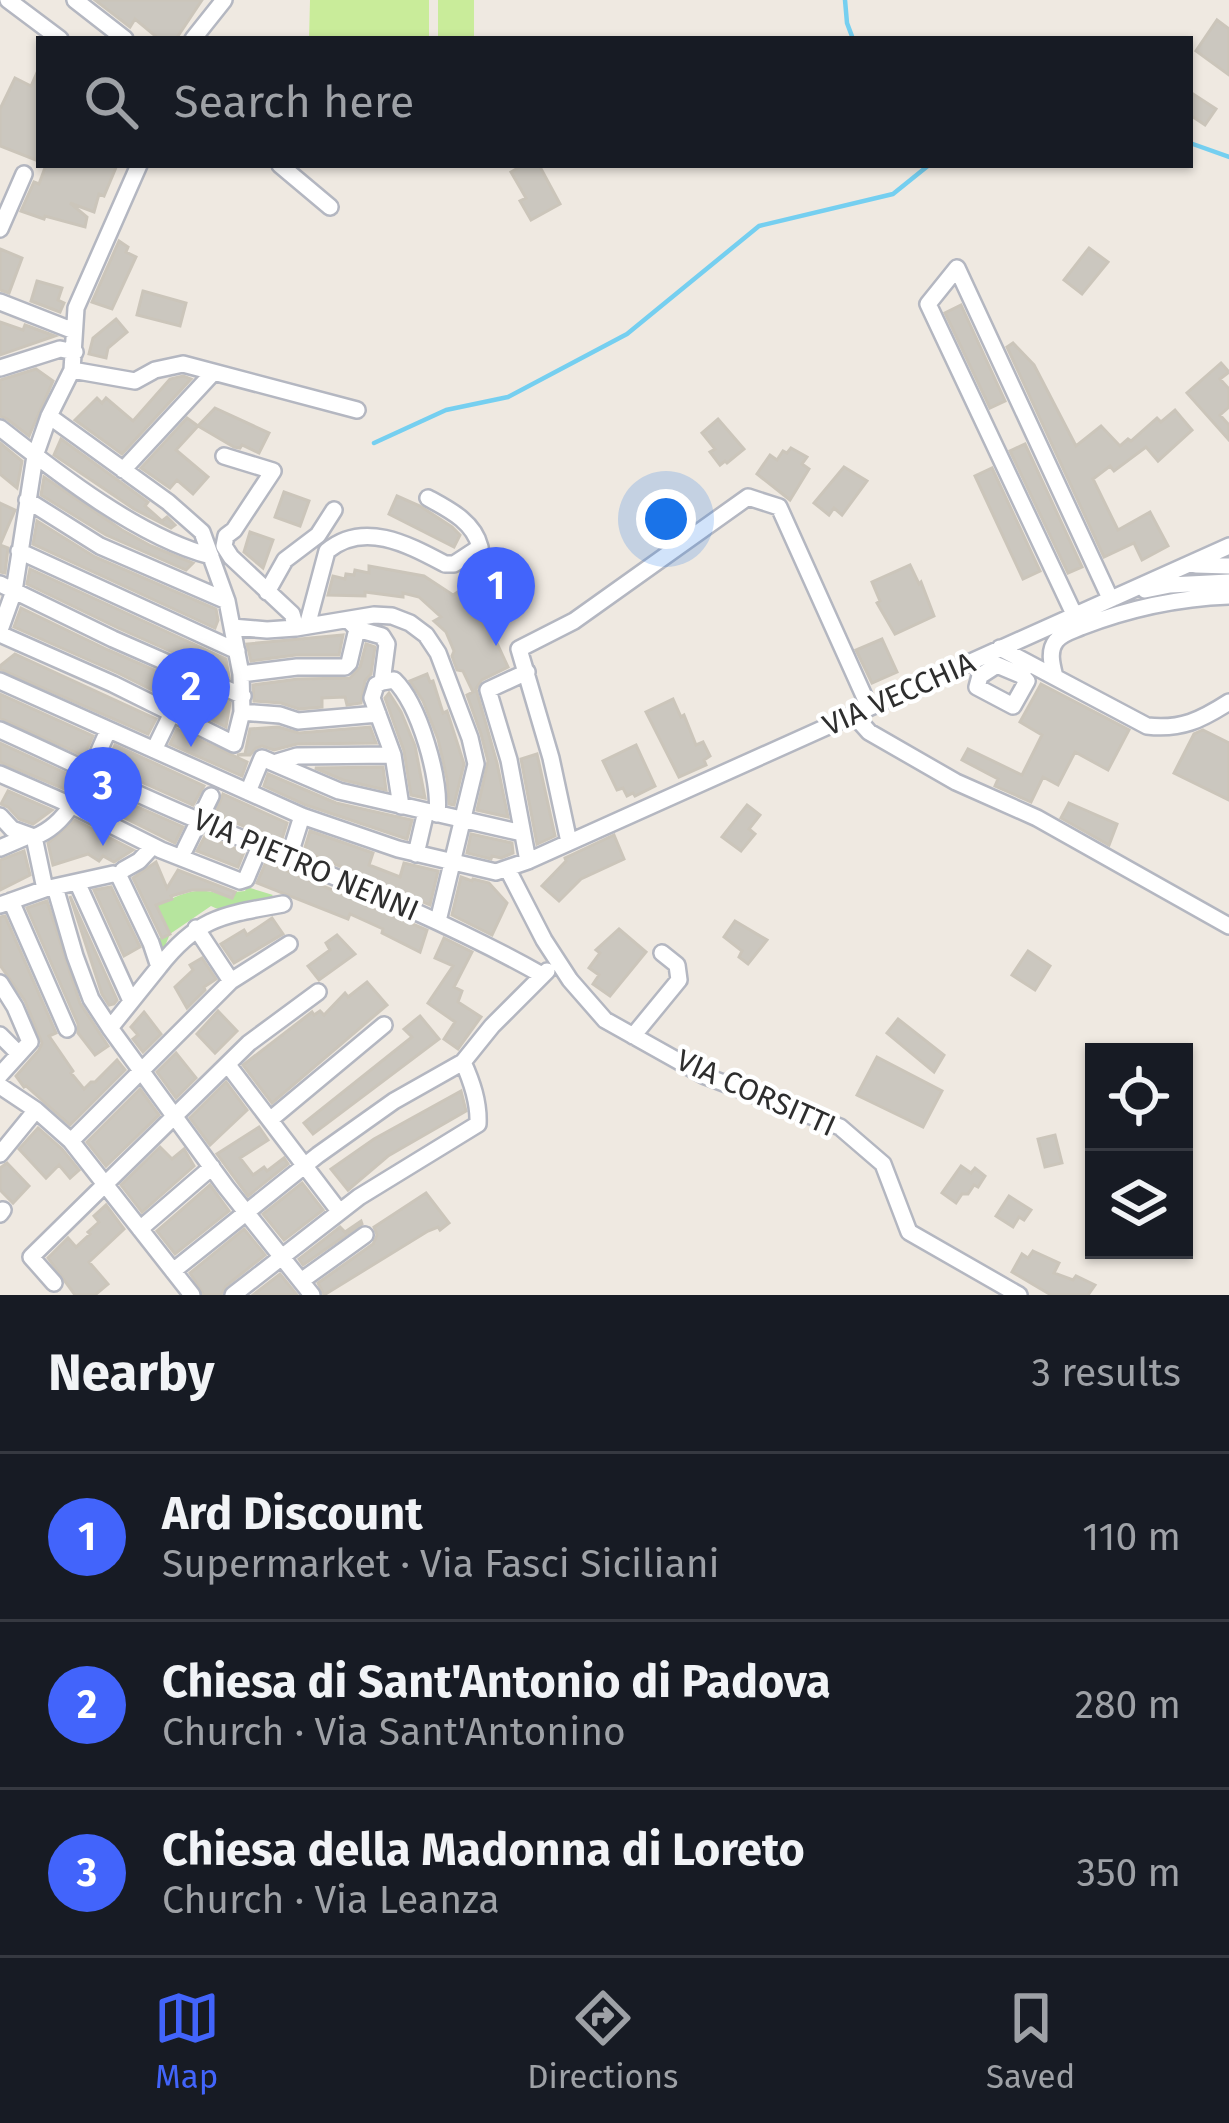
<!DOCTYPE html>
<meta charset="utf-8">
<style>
body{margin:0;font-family:"Fira Sans",sans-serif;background:#20242c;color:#f1f3f6}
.controls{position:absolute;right:36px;bottom:36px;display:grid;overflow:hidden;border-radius:0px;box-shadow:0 3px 9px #0004}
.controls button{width:108px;height:108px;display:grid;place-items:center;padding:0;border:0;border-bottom:3px solid #363941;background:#171b24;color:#f1f3f6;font:60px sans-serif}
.you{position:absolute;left:666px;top:519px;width:42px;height:42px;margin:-30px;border:9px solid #fff;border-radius:50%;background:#1a73e8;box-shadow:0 0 0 18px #1a73e833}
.badge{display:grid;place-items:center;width:78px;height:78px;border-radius:50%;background:#4264fb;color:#fff;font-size:39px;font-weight:700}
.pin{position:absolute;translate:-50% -99px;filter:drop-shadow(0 3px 6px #0008)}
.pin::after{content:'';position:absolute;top:63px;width:42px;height:36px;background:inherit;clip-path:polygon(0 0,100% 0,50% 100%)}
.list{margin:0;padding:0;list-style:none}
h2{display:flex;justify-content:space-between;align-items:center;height:156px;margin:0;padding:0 48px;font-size:51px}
h2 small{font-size:39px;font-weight:400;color:#9ea1a6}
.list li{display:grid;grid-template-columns:78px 1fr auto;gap:36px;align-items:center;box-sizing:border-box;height:168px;padding:0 48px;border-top:3px solid #363941}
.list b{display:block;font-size:45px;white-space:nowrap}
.list p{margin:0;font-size:39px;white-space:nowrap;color:#9ea1a6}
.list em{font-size:39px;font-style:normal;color:#9ea1a6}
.icon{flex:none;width:66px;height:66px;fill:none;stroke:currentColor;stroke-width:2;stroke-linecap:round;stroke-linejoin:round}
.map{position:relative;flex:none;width:1229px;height:1295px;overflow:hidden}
.search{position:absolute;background:#171b24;box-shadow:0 3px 9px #0004;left:36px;right:36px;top:36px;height:132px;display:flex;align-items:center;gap:30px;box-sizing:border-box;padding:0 42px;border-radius:0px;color:#9ea1a6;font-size:45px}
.sheet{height:660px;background:#171b24}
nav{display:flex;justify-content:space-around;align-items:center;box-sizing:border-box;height:168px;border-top:3px solid #363941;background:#171b24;font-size:33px;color:#9ea1a6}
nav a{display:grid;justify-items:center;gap:6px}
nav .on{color:#4264fb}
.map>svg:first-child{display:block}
</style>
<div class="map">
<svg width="1229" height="1295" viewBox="0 0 1229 1295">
<rect width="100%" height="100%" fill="#efe9e1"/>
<path fill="#b6e59e" d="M247 887 273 895C260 908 228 916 211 906L170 934 162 953 155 940 170 934 156 905C188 892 197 884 232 898L235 892 245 891Z"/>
<path fill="#c9ec9a" d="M310 0H429V39H309Z
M438 0H474V39H438Z"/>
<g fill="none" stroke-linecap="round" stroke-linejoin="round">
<path stroke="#75cff0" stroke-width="4.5" d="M845 0 847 23 853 39
M1190 143 1229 157
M374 443 446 410 508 397 627 334 759 226 893 194 929 165"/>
</g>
<path fill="#cbc7bf" stroke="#cbc5ba" stroke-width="3" d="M95 0H202L176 39H159L135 19 130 27Z
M1217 20 1229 29V75L1196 51Z
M39 68V153L36 160 0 146V109L15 78 31 86Z
M1190 92 1216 109 1205 125 1190 115Z
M46 165H117L104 196 99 194 94 212 70 203 87 217 85 227 45 216 44 219 21 211 34 182 39 184Z
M523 165H539L560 204 531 220 520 201 526 198 511 172Z
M119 241 128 247 126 252 136 257 112 309 92 302Z
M1089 248 1108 262 1082 294 1064 280Z
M0 249 22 258 9 293 0 290Z
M37 281 62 288 58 300 64 303 60 312 31 301Z
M143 291 186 303 180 326 137 315Z
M961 305 1005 401 990 408 945 313Z
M116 319 127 332 108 348 106 358 89 354 93 338Z
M0 322 23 330 25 325 55 336 0 355Z
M1013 343 1034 365 1076 446 1101 426 1120 446 1128 439 1131 441 1157 418 1161 422 1175 410 1192 430 1158 461 1146 447 1114 471 1110 466 1093 479 1118 530 1150 512 1168 546 1142 560 1134 543 1104 557 1007 347Z
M1221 363 1229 372 1220 379 1229 389V407L1220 415 1229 425V440L1187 393Z
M36 369 53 381 29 436 7 419 0 416V380Z
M183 376 191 379 122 454 75 420 97 398 102 403 106 398 133 421 170 379Z
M215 408 269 433 259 453 242 445 240 448 234 447 198 426Z
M187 418 198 426 176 450 208 477 193 494 177 480 170 488 141 468Z
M718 419 744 449 727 463 725 461 720 465 710 452 715 449 702 433Z
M61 439 148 502 145 506 162 521 167 517 175 525 171 528 134 509 54 455Z
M0 443 22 461 17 488 0 474Z
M1025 444 1082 567 1068 573 1010 451Z
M791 448 807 457 802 464 809 469 790 500 757 474 770 455 777 460 783 451 787 453Z
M844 467 867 481 842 515 834 508 829 515 814 503Z
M992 468 1040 571 1023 579 975 476Z
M44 477 122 530 151 546 193 563 186 570 106 535 41 495Z
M284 492 309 501 300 526 275 517Z
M397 496 420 506 452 527 460 535 454 547 389 514Z
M0 503 15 510 0 545 8 548 5 573 0 572Z
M37 521 95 557 216 609 218 620 215 628 33 544Z
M250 532 273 540 263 568 244 552Z
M910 565 919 584 921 582 934 616 895 634 877 603 880 601 872 582Z
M369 566 424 576 453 595 461 590 484 615 508 667 482 680 476 689 497 763 508 817 477 810 488 761 481 734 467 695 473 692 463 671 457 670 452 656 454 651 446 632 434 621 441 617 419 597 403 593V597L365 592V596L328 595 333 576 345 579 346 574 354 575 355 570 369 573Z
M30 569 226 659 229 677 118 628 27 584Z
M21 608 108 650 230 703 226 727 118 673 14 627Z
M343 635 339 655H296L251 661 247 644Z
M882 639 897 672 872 683 856 650Z
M366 644 375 647 371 674 365 681 361 703 347 705 345 697 322 698V707L299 709 281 703 254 701 253 685 298 679 350 678 360 667Z
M15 654 156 719 148 734 0 669V666Z
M427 674 430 682 433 681 443 713 447 711 464 764 454 805 449 804 447 779 438 739 423 701 410 681Z
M1041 684 1129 730 1108 770 1075 752 1058 785 1043 777 1031 802 995 786 998 779 962 760 968 749 1022 775 1042 735 1020 722Z
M389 693 401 712 415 746 425 798 411 795 404 751 385 698Z
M0 694 93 736 84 756 0 718Z
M673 699 681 717 684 715 696 745 703 742 710 756 704 760 706 765 679 777 646 712Z
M278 727 299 733 370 727 376 743 297 744 274 750 262 746 256 748 250 755H237L245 754 250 729Z
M177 729 247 762 242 776 170 744Z
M1203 730 1229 743V800L1174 773 1194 734Z
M0 743 74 777 67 790 0 762Z
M115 745 204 786 193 805 106 766Z
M636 745 655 786 635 796 633 793 627 796 623 788 617 790 603 761Z
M537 754 555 836 537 844 521 759Z
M383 767 386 790 343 780 315 768Z
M268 774 336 803 412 820 407 839 306 805 264 786Z
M95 788 183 827 175 843 89 800Z
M8 791 52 810 33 824 19 819 8 807 1 804Z
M223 794 287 823 281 842 215 814Z
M1069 803 1117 824 1109 845 1061 818Z
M747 805 760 815 749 829 755 834 741 851 722 837Z
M75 820 133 850 114 862 103 856 99 861 88 854 53 865 48 843Z
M310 831 373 853 369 865 400 877 404 863 438 871 430 905 304 851Z
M471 834 512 843 513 853 501 858 492 856 491 859 467 853Z
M614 835 624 859 581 879 559 901 542 886 566 861 565 858Z
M205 836 244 852 238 867 197 851Z
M24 851 30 875 0 890V860Z
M156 862 167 888 178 870 235 892 232 898 211 890H192L171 896 172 899 156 905 170 934 162 938 133 878Z
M266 862 427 930 420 952 382 933 383 929 350 914 348 919 257 883Z
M461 877 472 881 473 879 489 883 507 903 492 935 452 915Z
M111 887 140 947 124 956 94 890Z
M70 896 117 1000 114 1004 109 1005 102 994Z
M47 901 80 1003 108 1046 95 1055 78 1033V1024L27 908Z
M5 916 56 1033 49 1036 73 1071 71 1073 84 1089 91 1082H95L117 1060 125 1070 70 1125 26 1086 24 1087 16 1076 39 1050 42 1043 25 1001 0 965V917Z
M272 918 283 934 234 963 221 944 244 930 247 935Z
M735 921 767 940 748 964 739 957 742 951 724 937Z
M619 929 646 952 610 996 593 984 599 975 589 968 600 953 596 950Z
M337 935 355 954 319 980 308 966 330 950 326 943Z
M444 938 472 952 454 987 462 991 458 1002 481 1017 458 1049 444 1039 455 1022 428 1003 453 966 435 958Z
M1028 951 1050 966 1035 990 1012 975Z
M202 958 216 979 204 987 205 990 187 1008 175 987 193 970 190 965Z
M367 982 387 1005 272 1103 243 1065 312 1012 314 1015 320 1011 324 1015 345 993 348 997Z
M218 1011 237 1031 215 1053 197 1034Z
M144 1012 161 1034 143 1052 133 1039 138 1035 131 1027Z
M420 1016 439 1039 313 1134 304 1123 412 1037 404 1029Z
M898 1019 944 1055 934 1072 887 1033Z
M176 1053 196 1078 176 1098 157 1072Z
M877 1057 942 1091 923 1127 857 1095Z
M226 1082 247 1110 210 1145 190 1118Z
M140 1089 159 1115 106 1166 87 1142Z
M461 1091 466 1111 388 1156 348 1190 331 1169 374 1139Z
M259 1127 268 1140 240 1158 253 1175 264 1167 267 1171 284 1158 288 1164 248 1196 217 1154Z
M38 1128 62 1149 79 1170 70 1178 59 1165 46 1178 19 1149Z
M1055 1135 1062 1163 1045 1167 1038 1139Z
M160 1147 172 1159 184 1149 194 1166 142 1212 121 1185Z
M7 1163 29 1186 13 1203 0 1190V1168Z
M961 1166 971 1173 975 1168 985 1176 978 1187 974 1185 968 1194H962L956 1203 942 1193Z
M302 1183 323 1210 284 1240 263 1214Z
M210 1185 229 1211 175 1254 157 1231Z
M426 1193 449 1223 440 1230 438 1227 428 1231 324 1295 318 1283 373 1244 377 1235 374 1227Z
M1009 1196 1031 1210 1024 1220 1019 1217 1013 1227 996 1216Z
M106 1205 124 1229 89 1262 108 1284 95 1295H75L48 1258 68 1238 76 1247 90 1234 88 1232 99 1222 94 1216Z
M361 1221 362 1224 303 1265 299 1259 340 1227 345 1232Z
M244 1229 265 1255 226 1286 221 1295H204L190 1273Z
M1033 1251 1059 1263 1054 1273 1073 1280 1076 1276 1095 1285 1088 1295H1051L1012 1272 1022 1254 1028 1258Z
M280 1274 297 1295H253Z"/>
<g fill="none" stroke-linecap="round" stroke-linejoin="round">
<defs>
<path id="minor" d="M8 0 60 39
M75 0 125 39
M193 39 224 0
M280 165 330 207
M0 229 24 174
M0 302 74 331
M0 368 60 349 75 352
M72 370 135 381 155 370 183 364 357 410
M0 428C57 473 140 538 211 556
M224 456 273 471 234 530 226 536 224 546 231 557 292 614 296 628
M123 470 212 374
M27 500 100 546 227 601
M19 551 237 651
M1196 565 1229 566
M0 584 113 639 243 696
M1145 590 1170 585 1229 582
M267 592 285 560 318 535 334 510
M1074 614 928 304 957 268 1110 598 1116 597
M349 621 357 629 382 636 387 644 382 682 376 685 372 698 393 755 401 806
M307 626 327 551C364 520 409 545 445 564H454L480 547C474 522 450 510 428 498
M232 627 267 630 296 628 374 615 392 616 410 623 426 635 438 653 470 738 476 764 438 921
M0 630 14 591 35 456 49 416 72 370 76 308 139 165
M0 634 113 684 234 744 242 712 241 674 227 601 202 532 168 502 49 416
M1000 648 1147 726C1181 730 1201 720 1229 702
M527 672 488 690 509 760 528 861
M241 674 297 667H345L349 663 357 629
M1021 675 997 665 980 676 977 687 1013 706 1027 681 1021 675 1028 663
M1055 677C1052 665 1048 651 1056 641 1062 633 1072 631 1081 627 1130 608 1176 598 1229 596
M0 681 302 816 398 849 496 872 528 861 1229 546
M382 682 394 680C419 704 441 779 437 814
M242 712 280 715 298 721 378 714
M853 714 869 732 956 782 1037 818 1229 926
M0 730C67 760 132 793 200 821 316 870 432 913 542 975
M154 750 172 713
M277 762 297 756 393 755
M0 774 71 805 161 850 240 881 246 879 260 846
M248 792 262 758 339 791 522 833
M0 816 12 829 34 837
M34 837C75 822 90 768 108 731
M34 837 45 889
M569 842 551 758 519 649 574 621 748 497 779 507 869 707
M0 848 28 836
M185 849 211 796
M416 854 426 811
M289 857 302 816
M123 870 139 861 153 846
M508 870 544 940 570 980 605 1020 705 1076 840 1127 883 1164 909 1232 1019 1295
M77 882 131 1001
M55 887 75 956 91 999 110 1028 226 1187 312 1295
M11 901 67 1029
M0 905 45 889 113 874 119 876 151 943 159 967 110 1028
M196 928 231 981
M159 967C198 917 223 915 283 904
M0 983 15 1007 30 1042 0 1075
M0 1035 19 1054
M633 1036 679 980 677 965 662 953
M228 1065 339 1211
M0 1086 36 1110 71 1141 192 1295
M271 1119 384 1025
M71 1141 231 981 289 944
M0 1154 36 1110
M0 1214 3 1210
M140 1229 212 1167
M173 1271 318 1155 394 1101 463 1062 492 1026 547 971
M301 1281 365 1235
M54 1283 31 1257 249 1043 318 992
M233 1295 359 1197 478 1124C479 1102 472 1082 463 1062"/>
</defs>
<use href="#minor" stroke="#b4b7c1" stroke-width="20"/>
<use href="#minor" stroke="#fff" stroke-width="15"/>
</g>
<g text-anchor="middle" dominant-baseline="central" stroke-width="9" stroke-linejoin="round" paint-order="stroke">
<g font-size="30" fill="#2e2e2e" stroke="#fff">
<text transform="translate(899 694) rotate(-24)">VIA VECCHIA</text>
<text transform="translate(306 865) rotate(23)">VIA PIETRO NENNI</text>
<text transform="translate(756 1093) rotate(24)">VIA CORSITTI</text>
</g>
</g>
</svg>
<div class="controls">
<button><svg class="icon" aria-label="locate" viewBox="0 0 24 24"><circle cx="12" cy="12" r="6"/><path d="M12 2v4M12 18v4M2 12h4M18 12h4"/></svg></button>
<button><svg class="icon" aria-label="layers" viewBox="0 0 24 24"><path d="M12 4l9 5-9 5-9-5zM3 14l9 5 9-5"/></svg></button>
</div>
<div class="you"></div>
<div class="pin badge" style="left:496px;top:646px">1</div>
<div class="pin badge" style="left:191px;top:747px">2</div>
<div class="pin badge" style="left:103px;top:846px">3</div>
<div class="search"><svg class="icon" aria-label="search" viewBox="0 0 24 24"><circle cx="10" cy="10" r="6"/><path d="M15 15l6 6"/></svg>Search here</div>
</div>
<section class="sheet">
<h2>Nearby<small>3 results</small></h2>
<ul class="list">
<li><span class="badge">1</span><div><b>Ard Discount</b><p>Supermarket · Via Fasci Siciliani</p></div><em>110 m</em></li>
<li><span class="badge">2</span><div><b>Chiesa di Sant'Antonio di Padova</b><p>Church · Via Sant'Antonino</p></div><em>280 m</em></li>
<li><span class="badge">3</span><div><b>Chiesa della Madonna di Loreto</b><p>Church · Via Leanza</p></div><em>350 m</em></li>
</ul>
</section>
<nav>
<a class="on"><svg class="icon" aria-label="map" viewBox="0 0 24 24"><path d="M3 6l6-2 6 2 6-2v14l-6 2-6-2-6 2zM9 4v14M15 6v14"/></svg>Map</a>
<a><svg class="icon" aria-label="directions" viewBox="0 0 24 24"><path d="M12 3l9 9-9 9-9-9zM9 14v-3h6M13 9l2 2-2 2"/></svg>Directions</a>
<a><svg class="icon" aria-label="saved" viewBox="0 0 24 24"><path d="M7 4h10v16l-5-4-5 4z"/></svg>Saved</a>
</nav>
